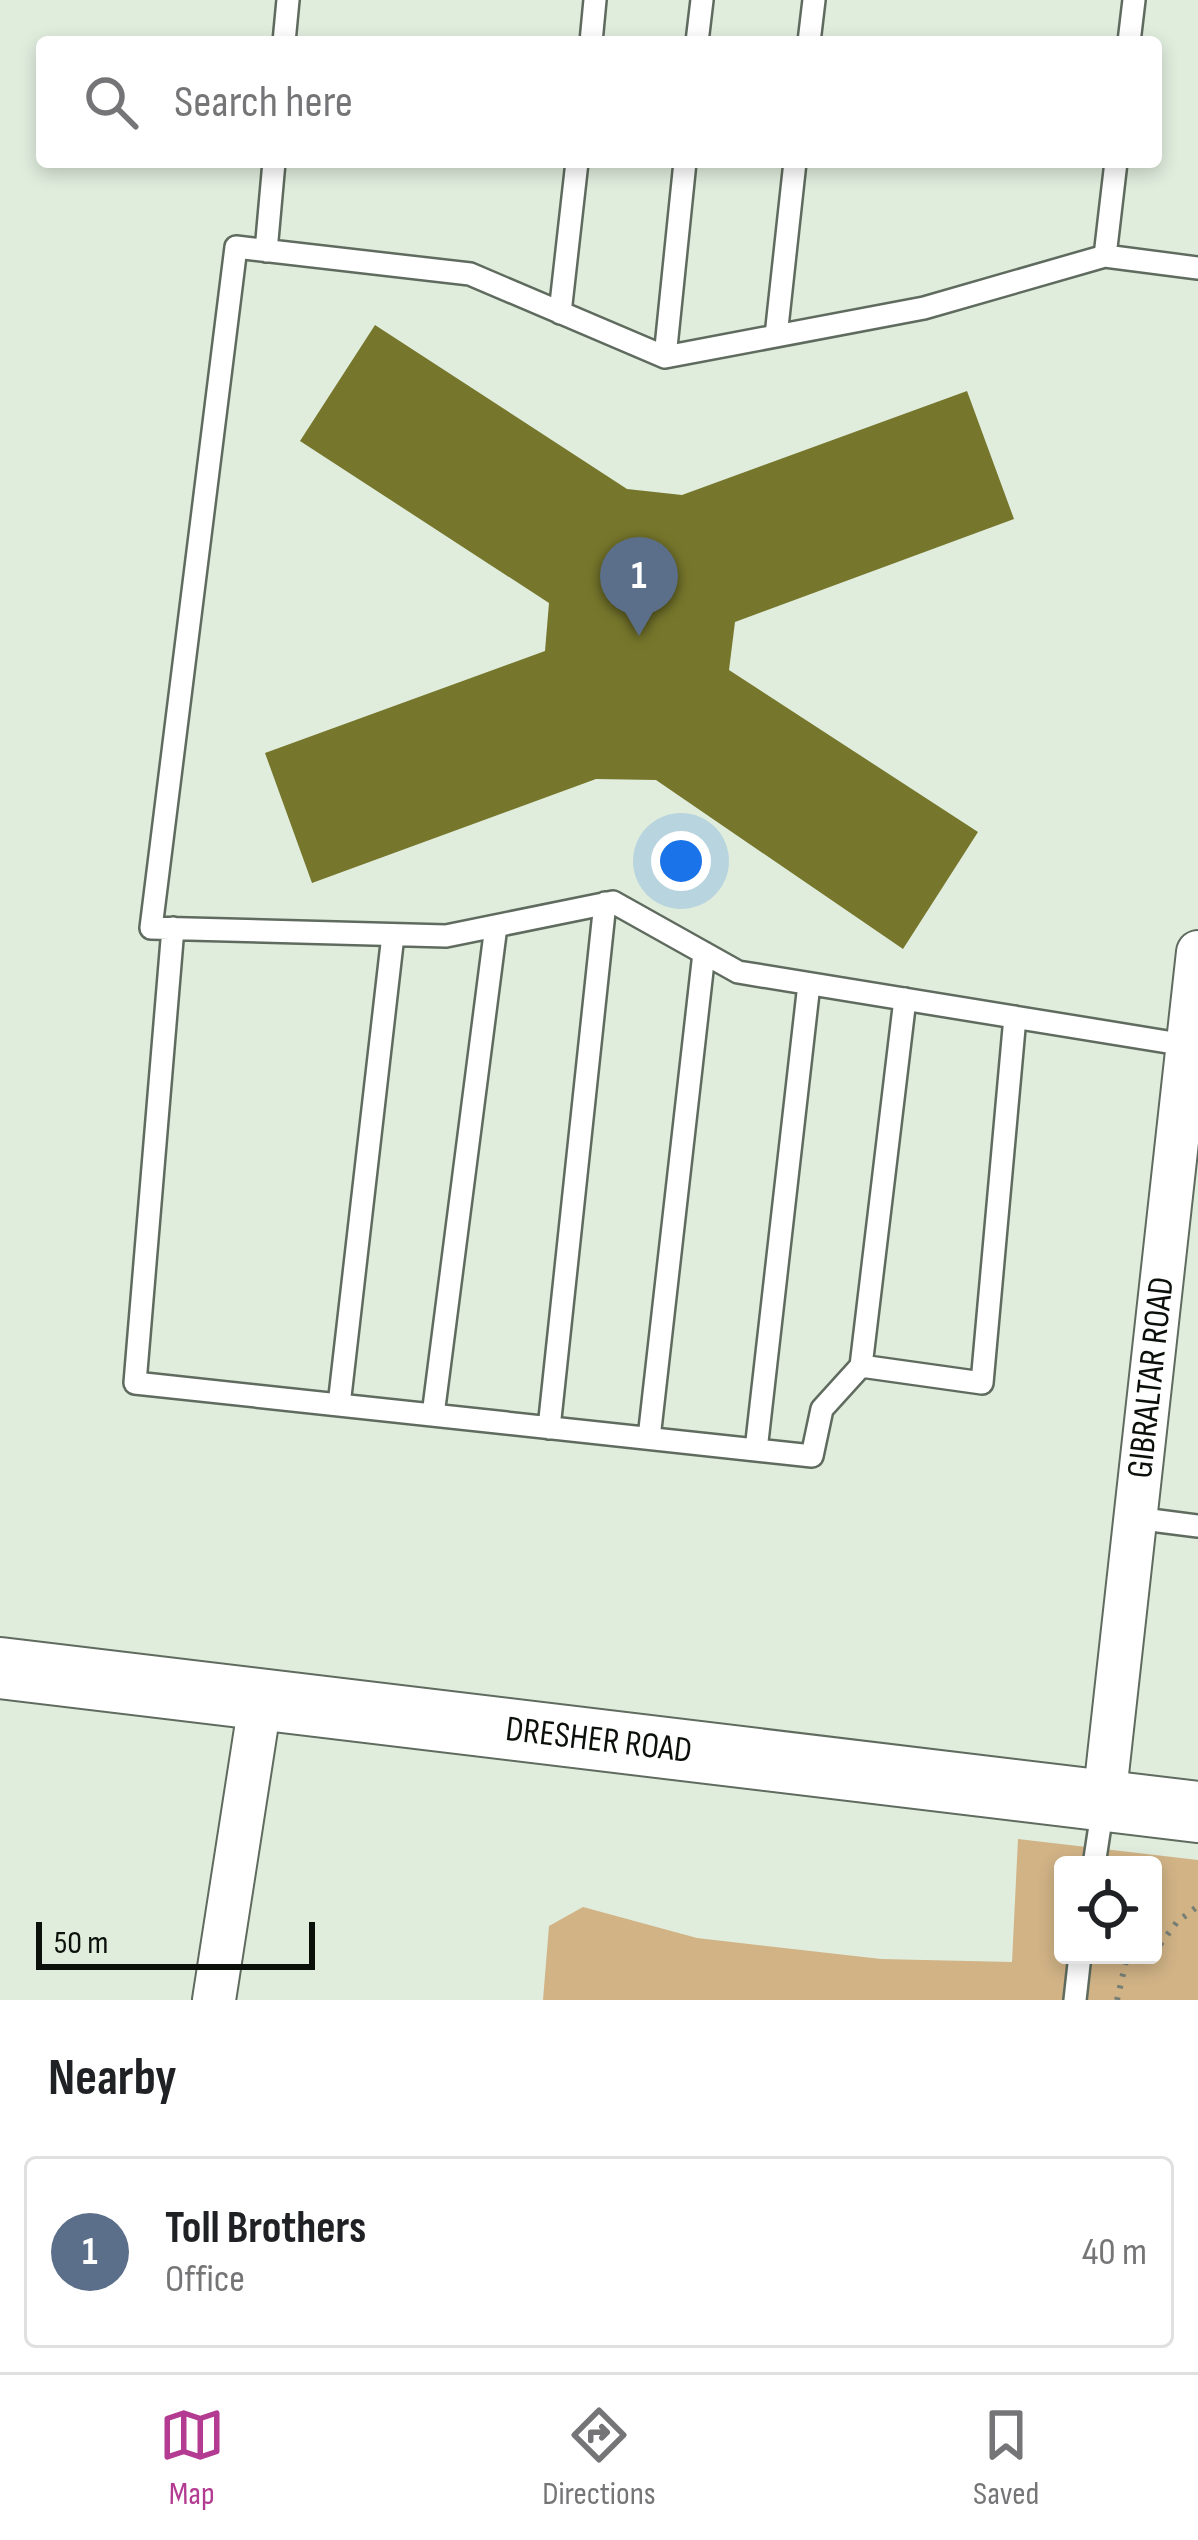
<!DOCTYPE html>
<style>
body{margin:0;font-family:"Sofia Sans Condensed",sans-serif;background:#f2f2f2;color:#202124}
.controls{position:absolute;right:36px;bottom:36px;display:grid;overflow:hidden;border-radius:12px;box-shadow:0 6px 18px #0003}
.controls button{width:108px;height:108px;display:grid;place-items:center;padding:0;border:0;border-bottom:3px solid #e0e0e0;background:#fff;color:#202124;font:60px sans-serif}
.scale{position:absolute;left:36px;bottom:30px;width:279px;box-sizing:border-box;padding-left:12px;border:6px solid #0c100b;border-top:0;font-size:33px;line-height:42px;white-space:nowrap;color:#0c100b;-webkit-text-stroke:9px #e0eddd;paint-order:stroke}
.you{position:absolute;left:681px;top:861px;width:42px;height:42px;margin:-30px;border:9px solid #fff;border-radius:50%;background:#1a73e8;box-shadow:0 0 0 18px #1a73e833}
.badge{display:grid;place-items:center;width:78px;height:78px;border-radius:50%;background:#b33b91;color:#fff;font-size:39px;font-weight:700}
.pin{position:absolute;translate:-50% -99px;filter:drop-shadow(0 3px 6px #0008)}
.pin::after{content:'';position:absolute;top:63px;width:42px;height:36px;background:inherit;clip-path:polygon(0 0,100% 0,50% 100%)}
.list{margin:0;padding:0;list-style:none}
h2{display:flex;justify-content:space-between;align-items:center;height:156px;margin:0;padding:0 48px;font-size:51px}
h2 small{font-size:39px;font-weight:400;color:#757577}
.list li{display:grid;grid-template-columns:78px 1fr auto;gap:36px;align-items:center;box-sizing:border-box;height:192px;margin:0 24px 24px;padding:0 24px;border:3px solid #e0e0e0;border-radius:12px}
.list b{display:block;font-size:45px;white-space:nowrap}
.list p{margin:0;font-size:39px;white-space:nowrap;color:#757577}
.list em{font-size:39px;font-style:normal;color:#757577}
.icon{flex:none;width:66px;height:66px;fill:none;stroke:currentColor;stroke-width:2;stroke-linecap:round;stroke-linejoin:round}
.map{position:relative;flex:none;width:1198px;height:2000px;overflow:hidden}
.search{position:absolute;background:#fff;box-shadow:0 6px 18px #0003;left:36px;right:36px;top:36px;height:132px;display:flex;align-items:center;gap:30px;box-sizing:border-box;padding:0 42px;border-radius:12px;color:#757577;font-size:45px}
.sheet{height:372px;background:#fff}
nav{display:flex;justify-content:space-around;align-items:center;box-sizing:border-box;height:168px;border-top:3px solid #e0e0e0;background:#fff;font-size:33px;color:#757577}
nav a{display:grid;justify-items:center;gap:6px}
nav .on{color:#b33b91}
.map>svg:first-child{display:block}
</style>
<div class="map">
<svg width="1198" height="2000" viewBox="0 0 1198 2000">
<rect width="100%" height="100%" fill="#e0eddd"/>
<path fill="#d1b386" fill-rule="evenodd" d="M1018 1839 1198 1860V2000H543L549 1926 583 1907 697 1938 881 1959 1012 1962ZM1063 1865H1153V1955H1063Z"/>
<path fill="#76762c" d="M375 325 627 489 682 495 967 391 1014 519 735 622 729 670 978 832 903 949 656 780 596 779 312 883 265 753 545 651 549 603 300 441Z"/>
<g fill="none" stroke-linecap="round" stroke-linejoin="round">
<defs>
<path id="service" d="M284 42 288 0
M591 42 595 0
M697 42 702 0
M809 42 814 0
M1129 42 1134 0
M266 251 274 162
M1105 256 1116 162
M560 313 577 162
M776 336 795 162
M665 357 685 162
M173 928 135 1383 812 1456 822 1409 861 1366 982 1383 1015 1017
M1192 1046 738 972 613 902 446 936 151 928 236 247 470 274 665 357 924 308 1105 256 1198 268
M861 1366 905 999
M339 1405 393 935
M433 1415 496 926
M549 1428 605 903
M649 1438 704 953
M756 1450 809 984
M1135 1518 1198 1526
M1094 1865 1103 1806
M1075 2000 1080 1955"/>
<g id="minor">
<path id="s1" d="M1104 1801 1198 952"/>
<path d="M214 2000 261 1697"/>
</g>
<g id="secondary">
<path id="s2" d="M0 1668 1198 1812"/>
</g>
</defs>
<use href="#service" stroke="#5f6b5e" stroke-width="26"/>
<use href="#minor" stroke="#5f6b5e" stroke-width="46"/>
<use href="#secondary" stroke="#5f6b5e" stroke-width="64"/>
<path stroke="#788076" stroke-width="6" stroke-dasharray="3 9" stroke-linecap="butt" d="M1153 1954 1177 1922 1198 1906
M1117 2000 1127 1957 1152 1955"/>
<use href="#service" stroke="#fff" stroke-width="21"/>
<use href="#minor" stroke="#fff" stroke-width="42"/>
<use href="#secondary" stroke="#fff" stroke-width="60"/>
</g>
<g text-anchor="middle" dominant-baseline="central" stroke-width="12" stroke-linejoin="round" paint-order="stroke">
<g font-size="36" fill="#0c100b" stroke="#e0eddd">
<text stroke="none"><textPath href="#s1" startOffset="426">GIBRALTAR ROAD</textPath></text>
<text stroke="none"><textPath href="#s2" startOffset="603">DRESHER ROAD</textPath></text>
</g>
</g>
</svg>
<div class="controls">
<button><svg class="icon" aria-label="locate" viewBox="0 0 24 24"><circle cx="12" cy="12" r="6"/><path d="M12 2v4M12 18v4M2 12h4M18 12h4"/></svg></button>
</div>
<div class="scale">50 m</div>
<div class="you"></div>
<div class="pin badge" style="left:639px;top:636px;background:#5c6f8a">1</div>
<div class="search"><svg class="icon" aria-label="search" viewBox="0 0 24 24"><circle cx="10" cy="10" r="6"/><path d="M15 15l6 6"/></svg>Search here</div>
</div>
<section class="sheet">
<h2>Nearby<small></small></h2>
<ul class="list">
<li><span class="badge" style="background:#5c6f8a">1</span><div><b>Toll Brothers</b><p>Office</p></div><em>40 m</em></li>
</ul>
</section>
<nav>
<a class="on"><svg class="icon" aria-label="map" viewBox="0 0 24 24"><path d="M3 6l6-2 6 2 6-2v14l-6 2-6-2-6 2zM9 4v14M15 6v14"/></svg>Map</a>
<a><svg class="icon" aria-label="directions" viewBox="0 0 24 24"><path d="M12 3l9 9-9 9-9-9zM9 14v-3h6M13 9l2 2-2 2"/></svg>Directions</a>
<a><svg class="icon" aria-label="saved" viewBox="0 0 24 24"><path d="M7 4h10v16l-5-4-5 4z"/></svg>Saved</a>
</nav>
